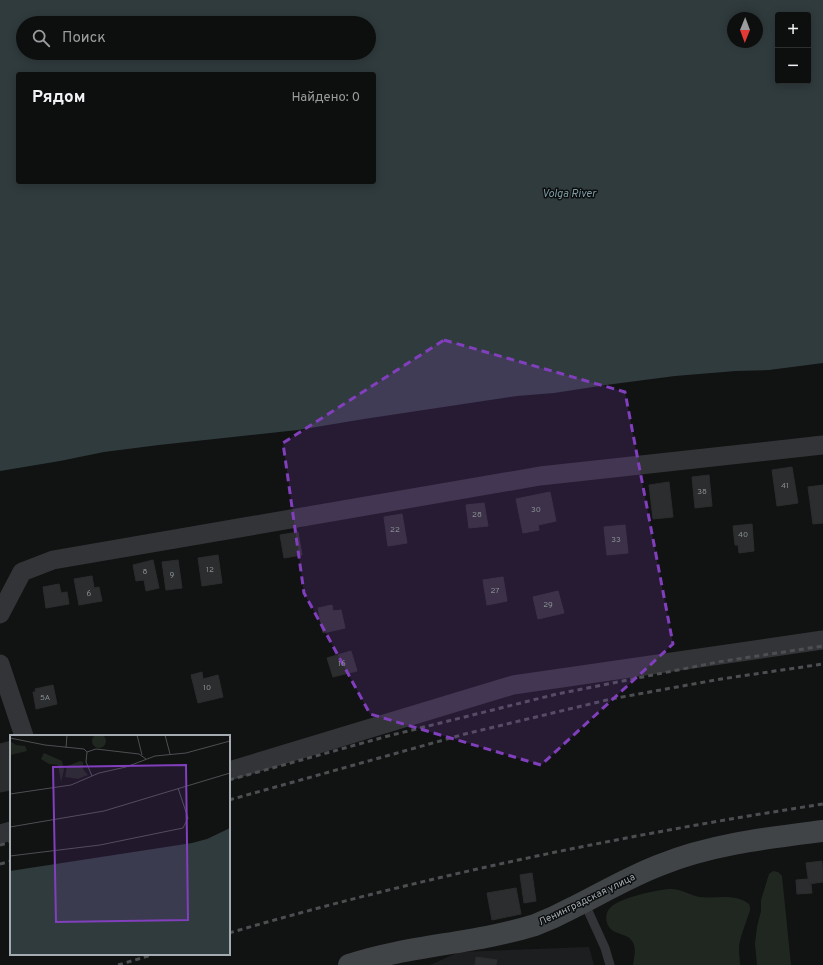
<!DOCTYPE html>
<html lang="ru">
<meta charset="utf-8">
<style>
body{margin:0;font-family:Overpass,sans-serif;background:#1b1c1c;color:#f1f3f6}
.controls{position:absolute;right:12px;top:12px;display:grid;overflow:hidden;border-radius:4px;box-shadow:0 2px 10px #0003}
.controls button{width:36px;height:36px;display:grid;place-items:center;padding:0;border:0;border-bottom:1px solid #2d2e2e;background:#0d0e0e;color:#f1f3f6;font:20px sans-serif}
.compass{position:absolute;left:727px;top:12px;width:36px;height:36px;border-radius:50%;background:#0d0e0e;box-shadow:0 2px 10px #0003;rotate:181deg}
.list{margin:0;padding:0;list-style:none}
h2{display:flex;justify-content:space-between;align-items:center;height:52px;margin:0;padding:0 16px;font-size:17px}
h2 small{font-size:13px;font-weight:400;color:#9a9c9e}
.icon{flex:none;width:22px;height:22px;fill:none;stroke:currentColor;stroke-width:2;stroke-linecap:round;stroke-linejoin:round}
.map{position:relative;flex:none;width:823px;height:965px;overflow:hidden}
.search{position:absolute;background:#0d0e0e;box-shadow:0 2px 10px #0003;left:16px;top:16px;width:360px;height:44px;display:flex;align-items:center;gap:10px;box-sizing:border-box;padding:0 14px;border-radius:22px;color:#9a9c9e;font-size:15px}
.panel{position:absolute;background:#0d0e0e;box-shadow:0 2px 10px #0003;left:16px;top:72px;width:360px;height:112px;border-radius:4px}
.map>svg:first-child{display:block}
</style>
<div class="map">
<svg width="823" height="965" viewBox="0 0 823 965">
<rect width="100%" height="100%" fill="#111212"/>
<path fill="#1d1e1f" d="M589 947 594 965H430L459 952Z"/>
<path fill="#202720" d="M773 871 778 872 782 876 791 965H757L755 944 757 927 761 911V900L769 874Z
M669 889C680 888 689 895 700 897 716 899 735 893 749 904 751 908 750 912 748 916 745 926 739 939 739 949 739 955 740 960 740 965H633C634 957 637 948 632 941 627 933 614 935 609 927 605 921 605 912 611 907 620 898 656 890 669 889Z"/>
<path fill="#303b3d" fill-rule="evenodd" d="M0 0H823V363L769 370 736 371 675 376 606 385 554 393 517 396 364 419 298 430 159 445 104 452 60 461 0 471ZM778 15H808V81H778ZM733 18H757V42H733ZM23 23H369V53H23ZM18 74H374V182H18Z"/>
<path fill="#2c2d2e" stroke="#2c2c2e" d="M792 467 798 503 777 506 772 470Z
M709 475 712 506 695 508 692 477Z
M669 482 673 517 653 519 649 485Z
M823 485V523L813 524 808 487Z
M550 492 556 521 538 525 539 530 523 533 516 499Z
M484 503 488 526 469 528 466 505Z
M402 514 407 543 388 546 384 517Z
M752 524 754 551 739 553 738 545H735L733 526Z
M625 525 628 553 607 555 604 527Z
M298 532 302 555 284 558 280 535Z
M218 555 222 583 202 586 198 558Z
M153 560 159 588 146 591 144 580 136 581 133 565Z
M178 560 182 588 166 590 162 562Z
M92 576 94 588 99 587 102 601 79 605 74 579Z
M503 577 507 601 487 605 483 580Z
M59 584 61 593 67 592 69 604 46 608 43 587Z
M558 591 564 613 538 619 533 597Z
M332 605 333 611 341 610 345 628 323 633 318 608Z
M351 651 357 671 333 677 327 658Z
M202 672 203 679 218 675 223 697 198 703 191 675Z
M53 685 57 704 36 709 33 692H36L35 689Z
M11 741V790L0 792V744Z
M822 861 823 882 809 884 806 863Z
M532 873 536 901 524 903 520 875Z
M808 879 809 884H811L812 893 797 894 796 880Z
M516 888 521 914 492 920 487 893Z
M476 957 497 960 496 965H475Z"/>
<g fill="none" stroke-linecap="round" stroke-linejoin="round">
<path stroke="#333437" stroke-width="9" d="M584 902 605 948 610 965"/>
<path stroke="#333437" stroke-width="19" d="M0 614 22 572 53 560 540 476 823 445
M0 664 24 736
M229 771 513 685 823 640
M0 834 11 831"/>
<path stroke="#414447" stroke-width="22" d="M349 965C409 945 474 944 535 925 548 920 561 914 574 907 602 893 631 876 660 865 712 844 768 838 823 831"/>
<path stroke="#4c4f52" stroke-width="3" stroke-dasharray="5 4" stroke-linecap="butt" d="M229 780 388 736 557 694 718 662 823 646
M229 800 465 734 611 699 721 679 823 664
M0 845 11 842
M0 864 11 861
M229 933C424 876 623 835 823 804
M118 965 155 954"/>
</g>
<path fill="#813fbd" fill-opacity="0.2" stroke="#813fbd" stroke-width="3" stroke-dasharray="8 5" stroke-linejoin="round" d="M444 340 625 392 673 644 541 765 370 714 304 593 283 443Z"/>
<g text-anchor="middle" dominant-baseline="central" stroke-width="3" stroke-linejoin="round" paint-order="stroke">
<g font-size="8" fill="#868c90">
<text x="785" y="486">41</text>
<text x="702" y="492">38</text>
<text x="536" y="510">30</text>
<text x="477" y="515">28</text>
<text x="395" y="530">22</text>
<text x="743" y="535">40</text>
<text x="616" y="540">33</text>
<text x="210" y="570">12</text>
<text x="145" y="572">8</text>
<text x="172" y="575">9</text>
<text x="495" y="591">27</text>
<text x="89" y="594">6</text>
<text x="548" y="605">29</text>
<text x="342" y="664">16</text>
<text x="207" y="688">10</text>
<text x="45" y="698">5А</text>
</g>
<g font-size="10" fill="#a4abb1" stroke="#0c0d0d">
<text transform="translate(587 900) rotate(-26)">Ленинградская улица</text>
</g>
<g font-size="11" font-style="italic" fill="#7f9da8" stroke="#0c0d0d">
<text x="569" y="194">Volga River</text>
</g>
</g>
<g transform="translate(10 735)">
<rect width="220" height="220" fill="#111212"/>
<path d="M82 6a7 7 0 1 1 14 0a7 7 0 1 1-14 0ZM0 6 6 10 15 11 17 16 0 20ZM34 18 52 26 54 35 51 47 48 30 39 29 31 24ZM70 26 73 27V34L78 40 68 44 55 42 57 31Z" fill="#202720"/>
<path d="M220 93V220H0V136L182 108 197 104Z" fill="#303b3d"/>
<path fill="none" stroke="#4c4f52" stroke-width="1" d="M127 0 132 20M155 0 160 19M0 3 35 10 74 14 77 17 86 14 129 19 136 24M56 13 57 0M77 17 76 27 82 41M0 59 61 50 89 38 116 32 145 21 176 18 220 6M0 92 94 76 220 38M0 121 90 110 173 93 178 83 168 53"/>
<path fill="#813fbd" fill-opacity="0.15" stroke="#813fbd" stroke-width="2" d="M176 30 178 185 46 187 43 32Z"/>
<rect width="220" height="220" fill="none" stroke="#a4abb1" stroke-width="2"/>
</g>
</svg>
<div class="controls">
<button>+</button>
<button>−</button>
</div>
<svg class="compass" viewBox="-18 -18 36 36"><path d="M0-13l5 13h-10z" fill="#e53935"/><path d="M0 13l5-13h-10z" fill="#9a9c9e"/></svg>
<div class="search"><svg class="icon" aria-label="search" viewBox="0 0 24 24"><circle cx="10" cy="10" r="6"/><path d="M15 15l6 6"/></svg>Поиск</div>
<section class="panel">
<h2>Рядом<small>Найдено: 0</small></h2>
<ul class="list">
</ul>
</section>
</div>
